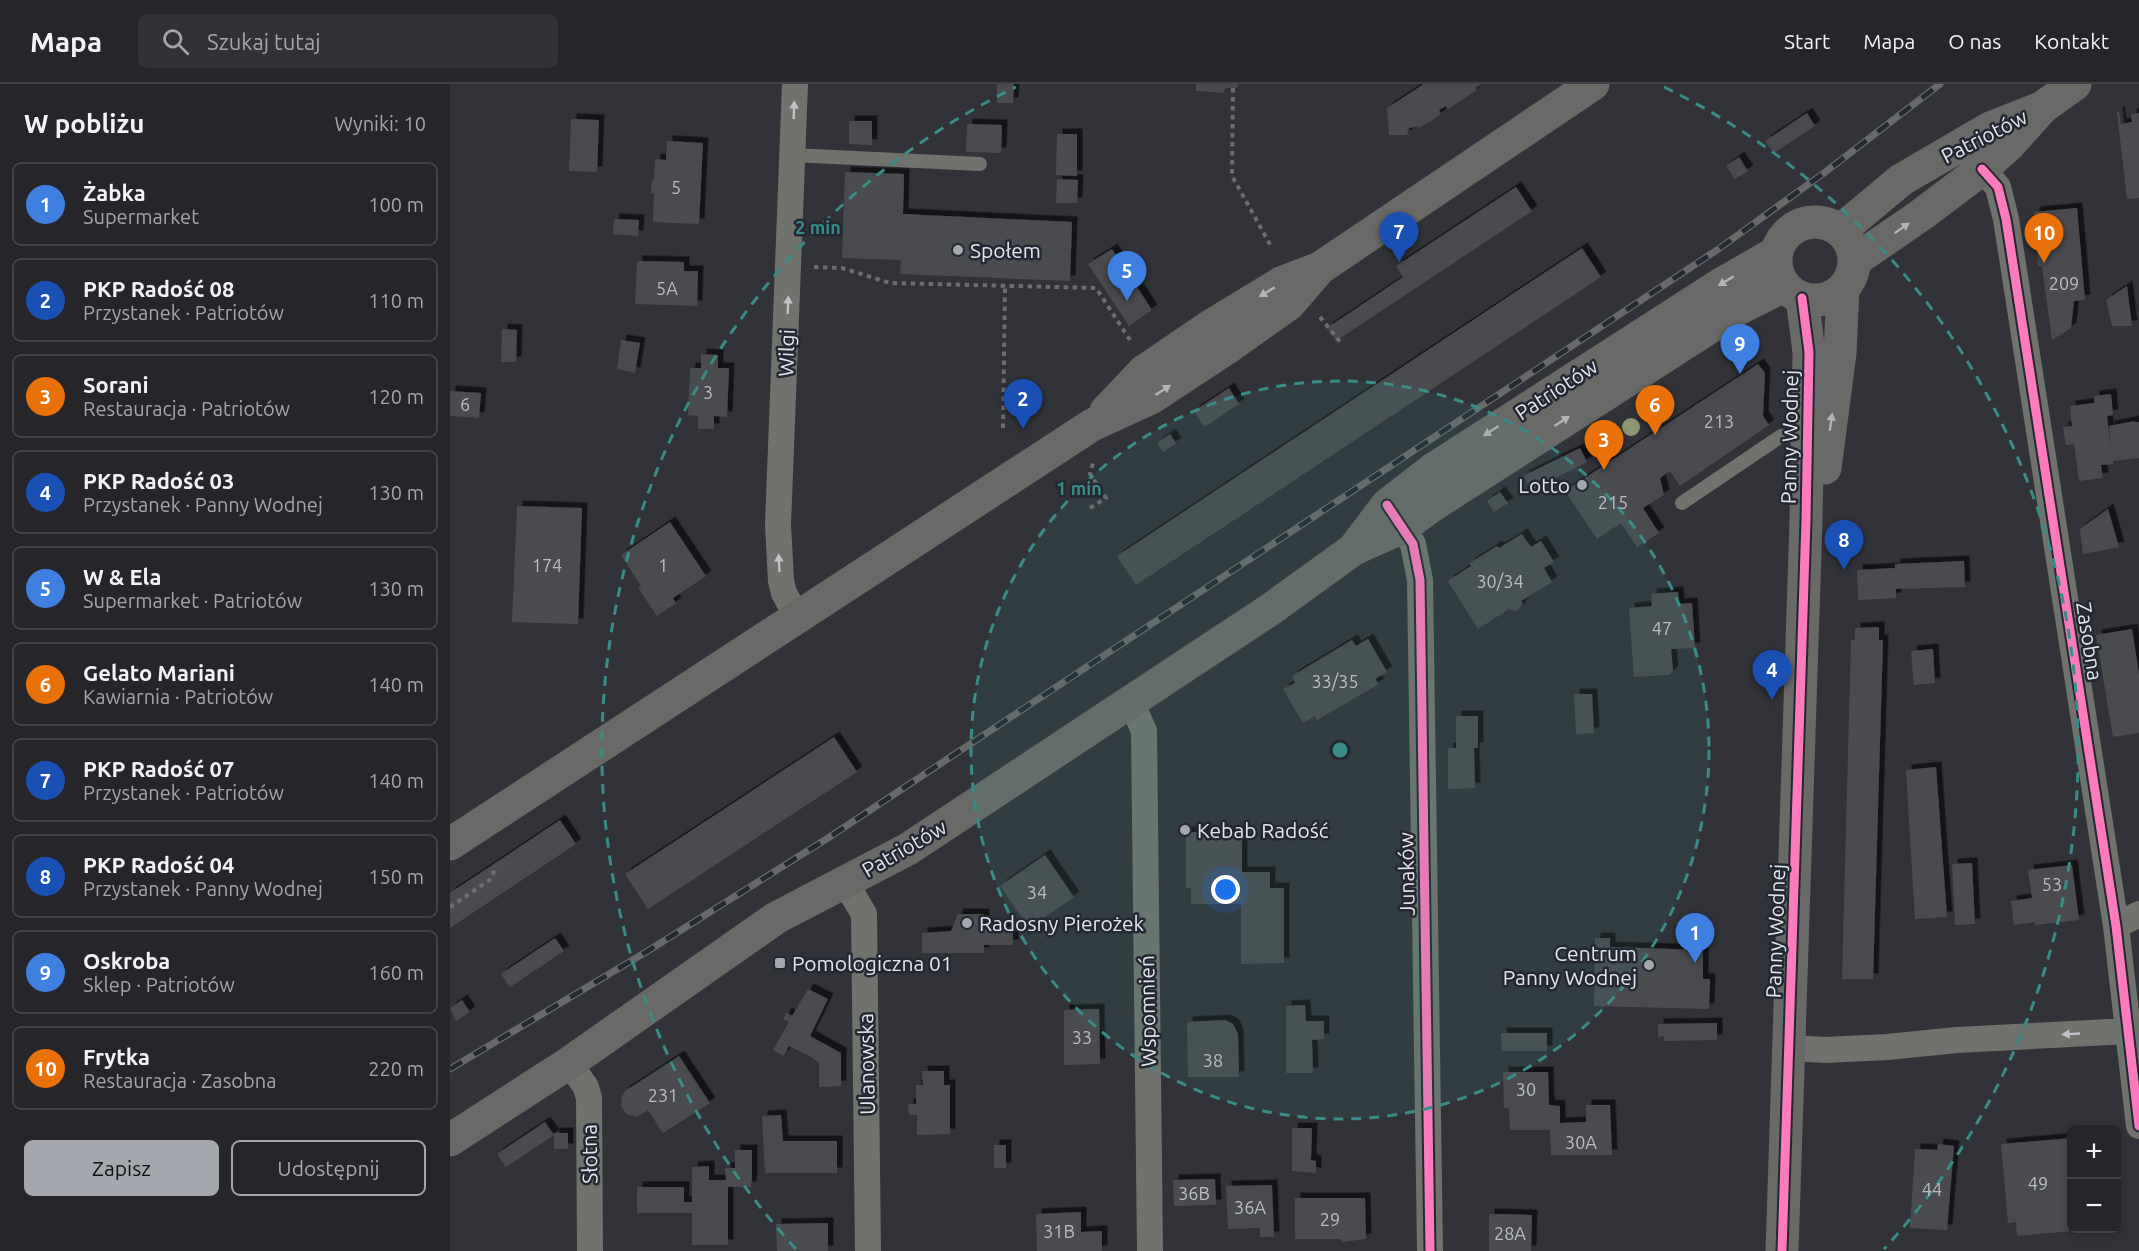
<!DOCTYPE html>
<html lang="pl">
<meta charset="utf-8">
<style>
body{margin:0;font-family:Ubuntu,sans-serif;background:#323236;color:#f1f3f6}
.controls{position:absolute;right:18px;bottom:18px;display:grid;overflow:hidden;border-radius:9px;box-shadow:0 3px 9px #0003}
.controls button{width:54px;height:54px;display:grid;place-items:center;padding:0;border:0;border-bottom:2px solid #424347;background:#26262a;color:#f1f3f6;font:30px sans-serif}
.you{position:absolute;left:776px;top:806px;width:21px;height:21px;margin:-15px;border:4px solid #fff;border-radius:50%;background:#1a73e8;box-shadow:0 0 0 9px #1a73e833}
.badge{display:grid;place-items:center;width:39px;height:39px;border-radius:50%;background:#a4a7ad;color:#fff;font-size:20px;font-weight:700}
.pin{position:absolute;translate:-50% -50px;filter:drop-shadow(0 2px 3px #0008)}
.pin::after{content:'';position:absolute;top:32px;width:21px;height:18px;background:inherit;clip-path:polygon(0 0,100% 0,50% 100%)}
.list{margin:0;padding:0;list-style:none}
h2{display:flex;justify-content:space-between;align-items:center;height:78px;margin:0;padding:0 24px;font-size:26px}
h2 small{font-size:20px;font-weight:400;color:#a4a5a8}
.list li{display:grid;grid-template-columns:39px 1fr auto;gap:18px;align-items:center;box-sizing:border-box;height:84px;margin:0 12px 12px;padding:0 12px;border:2px solid #424347;border-radius:9px}
.list b{display:block;font-size:22px;white-space:nowrap}
.list p{margin:0;font-size:20px;white-space:nowrap;color:#a4a5a8}
.list em{font-size:20px;font-style:normal;color:#a4a5a8}
.actions{display:flex;gap:12px;padding:18px 24px}
.actions a{flex:1;padding:14px 0;border:2px solid #a4a7ad;border-radius:9px;text-align:center;font-size:21px;color:#a4a7ad}
.actions .main{background:#a4a7ad;color:#111}
.icon{flex:none;width:33px;height:33px;fill:none;stroke:currentColor;stroke-width:2;stroke-linecap:round;stroke-linejoin:round}
.map{position:relative;flex:none;width:1689px;height:1167px;overflow:hidden}
header{display:flex;align-items:center;gap:36px;box-sizing:border-box;height:84px;padding:0 30px;background:#26262a;border-bottom:2px solid #424347}
header strong{font-size:28px}
nav{display:flex;gap:33px;margin-inline-start:auto;font-size:21px}
.search{width:420px;height:54px;background:#323236;display:flex;align-items:center;gap:15px;box-sizing:border-box;padding:0 21px;border-radius:9px;color:#a4a5a8;font-size:22px}
main{display:flex}
aside{flex:1;background:#26262a}
.map>svg:first-child{display:block}
</style>
<header>
<strong>Mapa</strong>
<div class="search"><svg class="icon" aria-label="search" viewBox="0 0 24 24"><circle cx="10" cy="10" r="6"/><path d="M15 15l6 6"/></svg>Szukaj tutaj</div>
<nav><a>Start</a><a>Mapa</a><a>O nas</a><a>Kontakt</a></nav>
</header>
<main>
<aside>
<h2>W pobliżu<small>Wyniki: 10</small></h2>
<ul class="list">
<li><span class="badge" style="background:#3f7fe0">1</span><div><b>Żabka</b><p>Supermarket</p></div><em>100 m</em></li>
<li><span class="badge" style="background:#1a4fb4">2</span><div><b>PKP Radość 08</b><p>Przystanek · Patriotów</p></div><em>110 m</em></li>
<li><span class="badge" style="background:#e8710a">3</span><div><b>Sorani</b><p>Restauracja · Patriotów</p></div><em>120 m</em></li>
<li><span class="badge" style="background:#1a4fb4">4</span><div><b>PKP Radość 03</b><p>Przystanek · Panny Wodnej</p></div><em>130 m</em></li>
<li><span class="badge" style="background:#3f7fe0">5</span><div><b>W &amp; Ela</b><p>Supermarket · Patriotów</p></div><em>130 m</em></li>
<li><span class="badge" style="background:#e8710a">6</span><div><b>Gelato Mariani</b><p>Kawiarnia · Patriotów</p></div><em>140 m</em></li>
<li><span class="badge" style="background:#1a4fb4">7</span><div><b>PKP Radość 07</b><p>Przystanek · Patriotów</p></div><em>140 m</em></li>
<li><span class="badge" style="background:#1a4fb4">8</span><div><b>PKP Radość 04</b><p>Przystanek · Panny Wodnej</p></div><em>150 m</em></li>
<li><span class="badge" style="background:#3f7fe0">9</span><div><b>Oskroba</b><p>Sklep · Patriotów</p></div><em>160 m</em></li>
<li><span class="badge" style="background:#e8710a">10</span><div><b>Frytka</b><p>Restauracja · Zasobna</p></div><em>220 m</em></li>
</ul>
<div class="actions"><a class="main">Zapisz</a><a>Udostępnij</a></div>
</aside>
<div class="map">
<svg width="1689" height="1167" viewBox="0 0 1689 1167">
<defs>
<filter id="shadow"><feDropShadow dx="5.5" dy="-5.5" stdDeviation="0" flood-color="#0009"/></filter>
</defs>
<rect width="100%" height="100%" fill="#323338"/>
<path fill="#4a4b50" filter="url(#shadow)" d="M547 0H564L563 19H547Z
M746 0H788L787 4H775L774 9 746 7Z
M974 0H1032L1025 4 1027 6 998 25 996 22 989 26 991 30 981 37 968 44 967 42 959 44 957 51H939L937 24Z
M1667 28H1669L1671 40 1682 38 1681 30 1689 29V114L1677 115Z
M1357 29 1365 42 1324 69 1315 57Z
M121 35 149 36 147 88 119 87Z
M399 37H422V61L399 60Z
M517 40 552 41 551 69 516 68Z
M607 50H627V92L606 91Z
M217 57 253 59 249 140 203 138 204 109H201L202 97 204 96 205 75 216 76Z
M1289 73 1298 87 1285 95 1276 82Z
M395 88 454 90 453 130 622 138 620 197 450 190 451 176 392 174Z
M607 95 628 96 627 119H606Z
M1066 103 1082 127 886 257 877 244 953 193 946 182Z
M1627 124 1635 216 1624 217 1621 244 1602 256 1592 182H1588L1584 128Z
M164 135 189 136 188 152 163 150Z
M1132 164 1151 193 686 501 667 472Z
M662 165 702 226 679 242 638 180Z
M187 177 234 178V187H248L247 222 185 220Z
M1677 202 1682 242H1662L1656 216Z
M52 245 67 246 66 278H51Z
M171 256 190 259 185 289 167 285Z
M251 270 268 271V284H279L277 333 264 332V345H248V332L238 331 240 284H251Z
M1308 280 1315 289 1313 332 1319 341 1230 402 1220 387 1210 394 1214 411 1193 424 1209 449 1187 463 1171 439 1147 455 1115 407Z
M779 304 789 320 754 343 744 327Z
M0 307 31 309 29 334 0 332Z
M1661 310 1663 331 1657 332 1661 366 1659 342 1685 337V338H1689V374L1663 377V380L1651 381 1653 394 1629 397 1624 360 1616 361 1613 343 1622 342 1620 322 1644 319V312Z
M720 350 726 359 713 368 707 359Z
M1130 364 1137 378 1082 406 1073 392Z
M1050 408 1058 419 1044 428 1037 417Z
M67 422 132 424 128 540 62 538Z
M1658 425 1669 463 1633 470 1630 445Z
M220 438 256 492 223 514 226 519 207 532 188 504 191 502 171 471Z
M1072 450 1081 463 1091 457 1104 478 1094 484 1102 498 1071 517 1073 519 1068 526 1063 527 1059 525 1028 545 998 497 1021 482 1020 479 1047 462 1049 464Z
M1514 477 1515 503 1446 505V514L1408 516 1407 486 1445 484V480Z
M1228 508 1229 520 1242 519 1245 564 1221 565 1223 587 1219 591 1184 593 1179 524 1202 522 1201 510Z
M1429 543V556H1433L1423 895H1392L1401 556H1405V544Z
M1682 545 1689 590V649L1663 653 1646 551Z
M918 555 937 588 925 595 929 600 867 636 865 632 853 639 833 605 845 599 842 592 902 556 906 562Z
M1483 565 1485 599 1464 601 1461 567Z
M1124 610H1142L1144 649 1126 650Z
M1006 632H1028V664H1024L1025 704 998 705V664H1006Z
M384 653 407 688 198 825 175 790Z
M1486 683 1497 833 1465 835 1456 686Z
M110 736 126 760 0 844V809Z
M736 748H792V788H820V804H834V879L791 880V820H741V804H736Z
M595 771 624 813 579 844 550 802Z
M1522 779 1525 840 1505 841 1502 780Z
M1622 781 1629 836 1585 841V838L1564 841 1561 817 1582 814 1578 786Z
M508 830H534L533 845 563 844V861H534V869H472V849L501 847Z
M105 854 114 867 60 903 51 890Z
M1145 854H1160V863L1253 866V895H1260L1259 925 1144 922Z
M358 905 378 915 360 952 391 969V1002L369 1003V979L361 973 339 962 333 972 323 966 339 938 333 935 336 929 342 932Z
M12 916 20 928 6 937 0 924Z
M855 921 856 937H874V955L862 956 863 989H836V922Z
M649 925 650 980 614 981V926Z
M775 936 783 940 788 950 789 993H738L737 938Z
M1267 939V956L1214 957V952L1208 953V940Z
M1051 949H1097V967H1052Z
M229 972 260 1019 213 1049 198 1026 187 1033 176 1030 171 1022 172 1012 175 1007Z
M472 987H494V1001H500V1050L467 1051V1031H459L458 1020H466V1001H473Z
M1053 988H1098L1099 1021 1110 1022V1039L1136 1038V1021H1160L1162 1071H1101L1100 1046H1060L1059 1024H1054Z
M331 1031 333 1057H387V1089H315L312 1032Z
M95 1038 104 1051V1049H118V1065H104V1051L56 1083 47 1070Z
M842 1044H862L861 1076 866 1077V1089L842 1087Z
M1622 1054V1144H1633V1146L1567 1152 1566 1138 1558 1139 1551 1060Z
M1488 1060 1504 1062 1497 1146 1460 1144 1465 1065 1487 1066Z
M544 1061H556V1084H544Z
M285 1066H302V1093L301 1103H278V1161H242V1129H187V1103H234V1118H242V1083L259 1082V1096H276L275 1084H285Z
M765 1095 766 1121 724 1122 723 1096Z
M822 1101 824 1153H810V1144L778 1145 776 1102Z
M845 1114H915L916 1155 892 1158 891 1155H845Z
M631 1128V1148L652 1147V1167H587L586 1130Z
M1039 1130 1082 1131 1081 1167H1039Z
M378 1139V1167H327L326 1140Z"/>
<g fill="none" stroke-linecap="round" stroke-linejoin="round">
<path stroke="#6d6e6d" stroke-width="4" stroke-dasharray="4.5 4.5" stroke-linecap="butt" d="M783 4 782 92 822 164
M364 183 392 184 440 199 646 204 682 259
M870 233 890 258
M553 344 555 202
M640 424 656 414 640 390 643 379
M0 823 41 795 46 782"/>
<path stroke="#70726d" stroke-width="14" d="M342 71 530 80
M1232 419 1331 352H1357"/>
<path stroke="#70726d" stroke-width="26" d="M345 0 328 441 331 497 334 509 347 533
M1532 85 1548 103 1556 135 1666 842 1689 1042
M942 428 963 460 970 496 980 1167
M681 618 694 647 700 1167
M395 798 414 830 418 1167
M1666 842 1689 830
M1338 964 1376 966 1437 963 1507 956 1679 947
M119 979 136 1003 139 1014 140 1167"/>
<path stroke="#696a67" stroke-width="33" d="M1326 177a39 39 0 1 1 78 0a39 39 0 1 1-78 0Z
M1390 147 1451 96 1540 44 1588 25
M1404 177 1471 131 1532 85 1559 61 1593 23 1625 0
M656 327 693 288 762 241 831 199 870 184 1143 0
M1375 384 1390 269 1393 205
M906 462 937 421 982 386 1273 199 1327 168
M0 760 642 341 701 314 777 264 839 220 870 184
M0 1056 119 979 326 834 458 765 821 525 904 465 953 443 980 423 1288 225 1334 202
M1332 1167 1356 437 1359 268 1352 214"/>
<defs>
<path id="rail" d="M0 985 201 865 378 754 1267 166 1374 89 1490 0"/>
</defs>
<use href="#rail" stroke="#686969" stroke-width="7"/>
<use href="#rail" stroke="#242832" stroke-width="4.5" stroke-dasharray="14" stroke-linecap="butt"/>
<defs>
<path id="cycleway" d="M1532 85 1548 103 1556 135 1666 842 1689 1042
M937 421 963 460 970 496 980 1167
M1332 1167 1356 437 1359 268 1352 214"/>
</defs>
<use href="#cycleway" stroke="#242832" stroke-width="13"/>
<use href="#cycleway" stroke="#fd7abc" stroke-width="9"/>
</g>
<circle fill="#8d9871" cx="1181" cy="343" r="9"/>
<defs><path id="oneway-solid" d="M-6-.8H1V-3.2L6.5 0L1 3.2V.8H-6Z" transform="scale(1.5)"/></defs>
<g fill="#c0c2c6">
<use href="#oneway-solid" transform="translate(344 26) rotate(-88)"/>
<use href="#oneway-solid" transform="translate(338 221) rotate(-88)"/>
<use href="#oneway-solid" transform="translate(329 479) rotate(-93)"/>
<use href="#oneway-solid" transform="translate(1621 950) rotate(177)"/>
</g>
<g fill="#b2b4b7">
<use href="#oneway-solid" transform="translate(1452 144) rotate(-35)"/>
<use href="#oneway-solid" transform="translate(1276 197) rotate(149)"/>
<use href="#oneway-solid" transform="translate(817 208) rotate(149)"/>
<use href="#oneway-solid" transform="translate(713 306) rotate(-33)"/>
<use href="#oneway-solid" transform="translate(1112 337) rotate(-33)"/>
<use href="#oneway-solid" transform="translate(1381 338) rotate(-82)"/>
<use href="#oneway-solid" transform="translate(1041 347) rotate(147)"/>
</g>
<circle cx="890" cy="666" r="369" fill="#398c87" fill-opacity=".12"/>
<g fill="none" stroke="#398c87" stroke-width="3" stroke-dasharray="10 8">
<circle cx="890" cy="666" r="369"/>
<path d="M346 1165A738 738 0 0 1 566 3M1214 3A738 738 0 0 1 1434 1165"/>
</g>
<g fill="#a4a7ad" stroke="#242832" stroke-width="2">
<circle cx="508" cy="166" r="6"/>
<circle cx="1132" cy="401" r="6"/>
<circle cx="735" cy="746" r="6"/>
<circle cx="517" cy="839" r="6"/>
<rect x="324" y="873" width="12" height="12" rx="3"/>
<circle cx="1199" cy="881" r="6"/>
</g>
<g text-anchor="middle" dominant-baseline="central" stroke-width="5" stroke-linejoin="round" paint-order="stroke">
<g font-size="18" fill="#bcbec5">
<text x="226" y="103">5</text>
<text x="1614" y="199">209</text>
<text x="217" y="204">5A</text>
<text x="258" y="308">3</text>
<text x="15" y="320">6</text>
<text x="1269" y="337">213</text>
<text x="1163" y="418">215</text>
<text x="97" y="481">174</text>
<text x="213" y="481">1</text>
<text x="1050" y="497">30/34</text>
<text x="1212" y="544">47</text>
<text x="885" y="597">33/35</text>
<text x="1602" y="800">53</text>
<text x="587" y="808">34</text>
<text x="632" y="953">33</text>
<text x="763" y="976">38</text>
<text x="1076" y="1005">30</text>
<text x="213" y="1011">231</text>
<text x="1131" y="1058">30A</text>
<text x="1588" y="1099">49</text>
<text x="1482" y="1105">44</text>
<text x="744" y="1109">36B</text>
<text x="800" y="1123">36A</text>
<text x="880" y="1135">29</text>
<text x="609" y="1147">31B</text>
<text x="1060" y="1149">28A</text>
</g>
<g font-size="21" fill="#e2e5ec" stroke="#242832">
<text transform="translate(1534 52) rotate(-27)">Patriotów</text>
<text transform="translate(336 269) rotate(-88)">Wilgi</text>
<text transform="translate(1106 305) rotate(-33)">Patriotów</text>
<text transform="translate(1339 353) rotate(-89)">Panny Wodnej</text>
<text transform="translate(1640 557) rotate(81)">Zasobna</text>
<text transform="translate(454 764) rotate(-30)">Patriotów</text>
<text transform="translate(956 790) rotate(-91)">Junaków</text>
<text transform="translate(1325 847) rotate(-88)">Panny Wodnej</text>
<text transform="translate(697 927) rotate(-91)">Wspomnień</text>
<text transform="translate(416 980) rotate(-91)">Ulanowska</text>
<text transform="translate(139 1070) rotate(-91)">Słotna</text>
</g>
<g font-size="21" fill="#e2e5ec" stroke="#242832" text-anchor="start">
<text x="520" y="166">Społem</text>
<text x="1120" y="401" text-anchor="end">Lotto</text>
<text x="747" y="746">Kebab Radość</text>
<text x="529" y="839">Radosny Pierożek</text>
<text x="1187" y="869" text-anchor="end">Centrum<tspan x="1187" dy="24">Panny Wodnej</tspan></text>
<text x="342" y="879">Pomologiczna 01</text>
</g>
</g>
<circle cx="890" cy="666" r="9" fill="#398c87" stroke="#242832" stroke-width="3"/>
<g font-size="18" text-anchor="middle" font-weight="bold" fill="#398c87" stroke="#242832" stroke-width="5" stroke-linejoin="round" paint-order="stroke">
<text x="368" y="150">2 min</text>
<text x="629" y="411">1 min</text>
</g>
</svg>
<div class="controls">
<button>+</button>
<button>−</button>
</div>
<div class="you"></div>
<div class="pin badge" style="left:1245px;top:879px;background:#3f7fe0">1</div>
<div class="pin badge" style="left:573px;top:345px;background:#1a4fb4">2</div>
<div class="pin badge" style="left:1154px;top:386px;background:#e8710a">3</div>
<div class="pin badge" style="left:1322px;top:616px;background:#1a4fb4">4</div>
<div class="pin badge" style="left:677px;top:217px;background:#3f7fe0">5</div>
<div class="pin badge" style="left:1205px;top:351px;background:#e8710a">6</div>
<div class="pin badge" style="left:949px;top:178px;background:#1a4fb4">7</div>
<div class="pin badge" style="left:1394px;top:486px;background:#1a4fb4">8</div>
<div class="pin badge" style="left:1290px;top:290px;background:#3f7fe0">9</div>
<div class="pin badge" style="left:1594px;top:179px;background:#e8710a">10</div>
</div>
</main>
